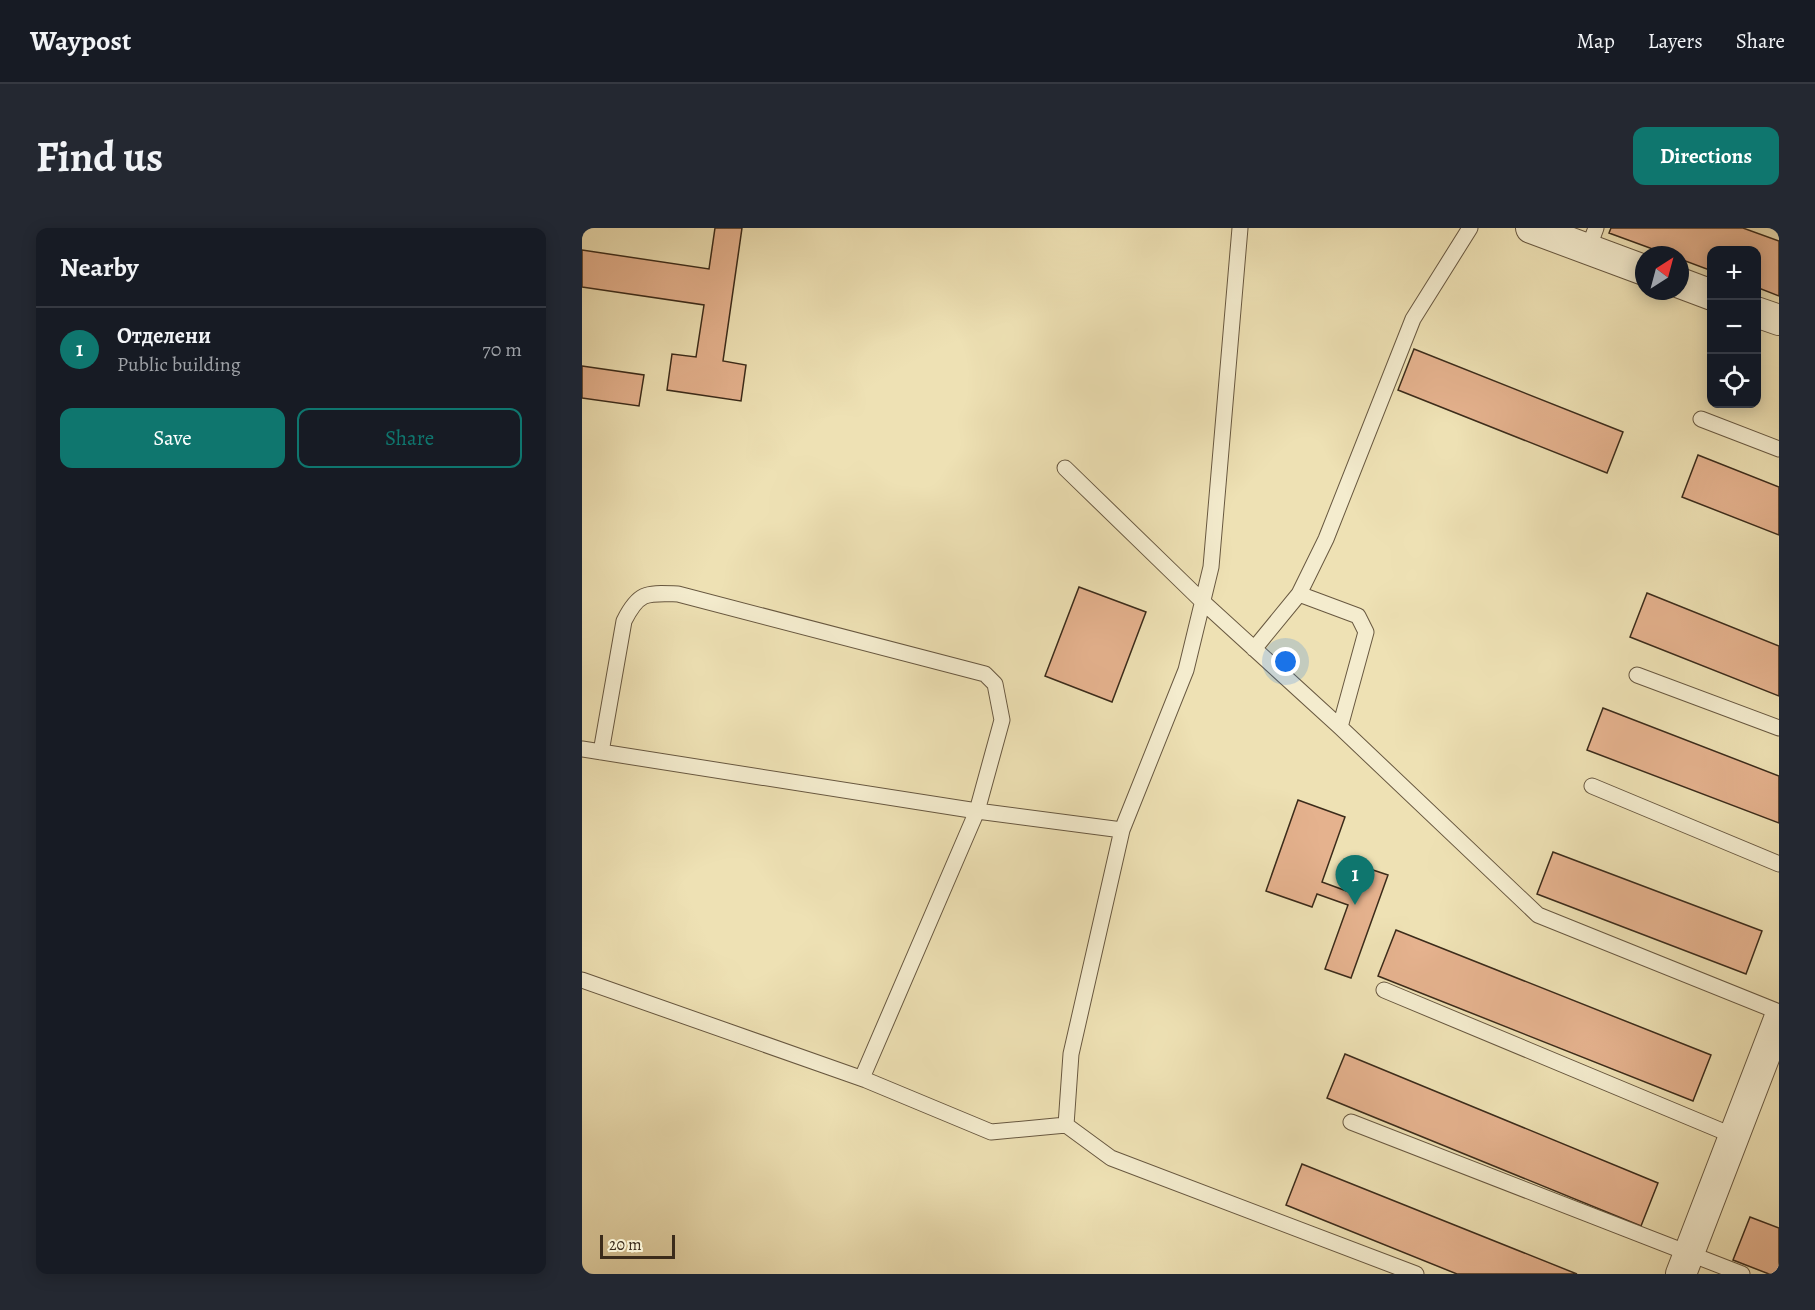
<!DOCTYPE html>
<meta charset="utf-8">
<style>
body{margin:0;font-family:Alegreya,serif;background:#242831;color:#f1f3f6}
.controls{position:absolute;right:18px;top:18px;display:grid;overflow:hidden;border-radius:12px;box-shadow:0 3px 15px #0003}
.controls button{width:54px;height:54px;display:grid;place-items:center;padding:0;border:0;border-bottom:2px solid #363941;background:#171b24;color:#f1f3f6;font:30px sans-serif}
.compass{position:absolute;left:1053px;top:18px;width:54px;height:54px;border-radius:50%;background:#171b24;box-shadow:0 3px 15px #0003;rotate:36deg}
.scale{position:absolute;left:18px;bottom:15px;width:75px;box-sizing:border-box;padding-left:6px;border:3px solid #3b2b1a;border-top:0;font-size:16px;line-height:21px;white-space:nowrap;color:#3b2b1a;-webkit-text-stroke:4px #f4ecce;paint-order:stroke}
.you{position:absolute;left:704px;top:434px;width:21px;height:21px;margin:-15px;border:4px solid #fff;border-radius:50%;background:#1a73e8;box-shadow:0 0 0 9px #1a73e833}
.badge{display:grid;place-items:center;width:39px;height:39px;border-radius:50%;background:#0f766e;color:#fff;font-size:20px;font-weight:700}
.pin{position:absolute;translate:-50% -50px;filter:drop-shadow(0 2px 3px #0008)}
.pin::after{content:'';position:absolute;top:32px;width:21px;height:18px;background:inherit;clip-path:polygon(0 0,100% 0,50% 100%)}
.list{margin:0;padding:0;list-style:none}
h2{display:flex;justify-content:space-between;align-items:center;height:78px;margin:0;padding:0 24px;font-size:26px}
h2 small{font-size:20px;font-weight:400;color:#9ea1a6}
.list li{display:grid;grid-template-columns:39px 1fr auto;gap:18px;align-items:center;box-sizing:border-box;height:84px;padding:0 24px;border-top:2px solid #363941}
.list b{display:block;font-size:22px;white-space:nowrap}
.list p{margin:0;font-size:20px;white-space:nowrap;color:#9ea1a6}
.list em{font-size:20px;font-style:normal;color:#9ea1a6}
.actions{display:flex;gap:12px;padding:18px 24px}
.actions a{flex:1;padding:14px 0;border:2px solid #0f766e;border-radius:12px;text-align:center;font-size:21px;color:#0f766e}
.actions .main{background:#0f766e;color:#fff}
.icon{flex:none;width:33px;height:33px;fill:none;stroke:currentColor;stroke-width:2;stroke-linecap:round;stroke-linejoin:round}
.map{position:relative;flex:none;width:1197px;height:1046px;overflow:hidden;border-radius:12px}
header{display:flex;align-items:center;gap:36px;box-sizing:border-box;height:84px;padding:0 30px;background:#171b24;border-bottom:2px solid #363941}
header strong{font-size:28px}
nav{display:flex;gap:33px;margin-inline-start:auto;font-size:21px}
.intro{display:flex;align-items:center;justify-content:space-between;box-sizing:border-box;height:144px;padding:0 36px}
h1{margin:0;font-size:42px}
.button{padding:15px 27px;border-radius:12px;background:#0f766e;color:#fff;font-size:21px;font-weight:700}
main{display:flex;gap:36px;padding:0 36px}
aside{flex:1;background:#171b24;border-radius:12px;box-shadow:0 3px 15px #0003}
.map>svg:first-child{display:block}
</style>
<header>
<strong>Waypost</strong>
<nav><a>Map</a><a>Layers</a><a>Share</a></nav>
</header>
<div class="intro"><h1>Find us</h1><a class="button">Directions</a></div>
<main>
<aside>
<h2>Nearby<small></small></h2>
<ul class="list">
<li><span class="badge">1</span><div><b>Отделени</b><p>Public building</p></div><em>70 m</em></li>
</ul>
<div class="actions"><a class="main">Save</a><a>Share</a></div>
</aside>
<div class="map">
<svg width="1197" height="1046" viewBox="0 0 1197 1046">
<rect width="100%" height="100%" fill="#eee1b4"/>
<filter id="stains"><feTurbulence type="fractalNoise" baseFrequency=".00333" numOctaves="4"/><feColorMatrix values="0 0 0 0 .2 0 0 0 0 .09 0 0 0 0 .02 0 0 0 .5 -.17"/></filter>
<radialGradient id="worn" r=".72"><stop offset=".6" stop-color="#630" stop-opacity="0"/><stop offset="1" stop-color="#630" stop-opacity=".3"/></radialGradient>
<path fill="#e5b28e" stroke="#3b2b1a" stroke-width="1.5" d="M133 0H160L141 133 164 137 159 173 85 162 90 126 114 129 122 77 0 59V22L127 41Z
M1029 0H1161L1197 13V68L1174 59V22H1130V43L1098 31V27H1087L1027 5Z
M832 121 1041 204 1025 245 816 162Z
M0 138 62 147 57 178 0 170Z
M1116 227 1197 259V307L1100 269Z
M497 359 564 384 530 474 463 448Z
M1065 365 1197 418V468L1048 409Z
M1021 480 1197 548V595L1005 522Z
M716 572 763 589 740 654 770 665 779 638 806 647 769 750 743 741 766 677 735 666 730 679 684 663Z
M971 624 1180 703 1164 746 955 666Z
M814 702 1129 827 1111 873 796 748Z
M763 826 1076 955 1059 998 745 870Z
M720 936 995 1046H875L704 977Z
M1168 989 1197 1000V1046H1187L1151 1032Z"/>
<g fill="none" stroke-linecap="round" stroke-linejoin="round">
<defs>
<path id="lane" d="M1006 21 1014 0
M1119 191 1197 221
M483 240 621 374 758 499 956 687 1197 784
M717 366 776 388 784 404 758 499
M672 421 717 366 744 311 831 91 888 0
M1055 447 1197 500
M0 521 395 583 540 602 604 442 629 339 658 0
M19 524 42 393C57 363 65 365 96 366L403 446 413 456 420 492 395 583 280 850
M1010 558 1197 636
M540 602 489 826 484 897 529 930 834 1046
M0 752 284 852 409 904 484 897
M802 762 1152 908
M769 894 1160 1046"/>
<path id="street" d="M949 0 1062 42
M1098 55 1130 67
M1174 84 1197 92
M1099 1046 1197 791"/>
</defs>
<use href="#lane" stroke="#685840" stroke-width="17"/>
<use href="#street" stroke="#685840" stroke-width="32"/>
<use href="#lane" stroke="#f4ecce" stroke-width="15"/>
<use href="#street" stroke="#f4ecce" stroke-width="30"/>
</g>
<rect width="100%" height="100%" filter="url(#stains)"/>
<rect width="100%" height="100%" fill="url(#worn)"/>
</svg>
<div class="controls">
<button>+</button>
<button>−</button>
<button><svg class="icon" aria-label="locate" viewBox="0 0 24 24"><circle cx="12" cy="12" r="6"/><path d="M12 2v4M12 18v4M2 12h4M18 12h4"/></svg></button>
</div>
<svg class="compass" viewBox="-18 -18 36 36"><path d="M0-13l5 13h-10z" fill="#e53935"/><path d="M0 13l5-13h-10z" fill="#9ea1a6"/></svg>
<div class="scale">20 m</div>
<div class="you"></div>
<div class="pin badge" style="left:773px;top:677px">1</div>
</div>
</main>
